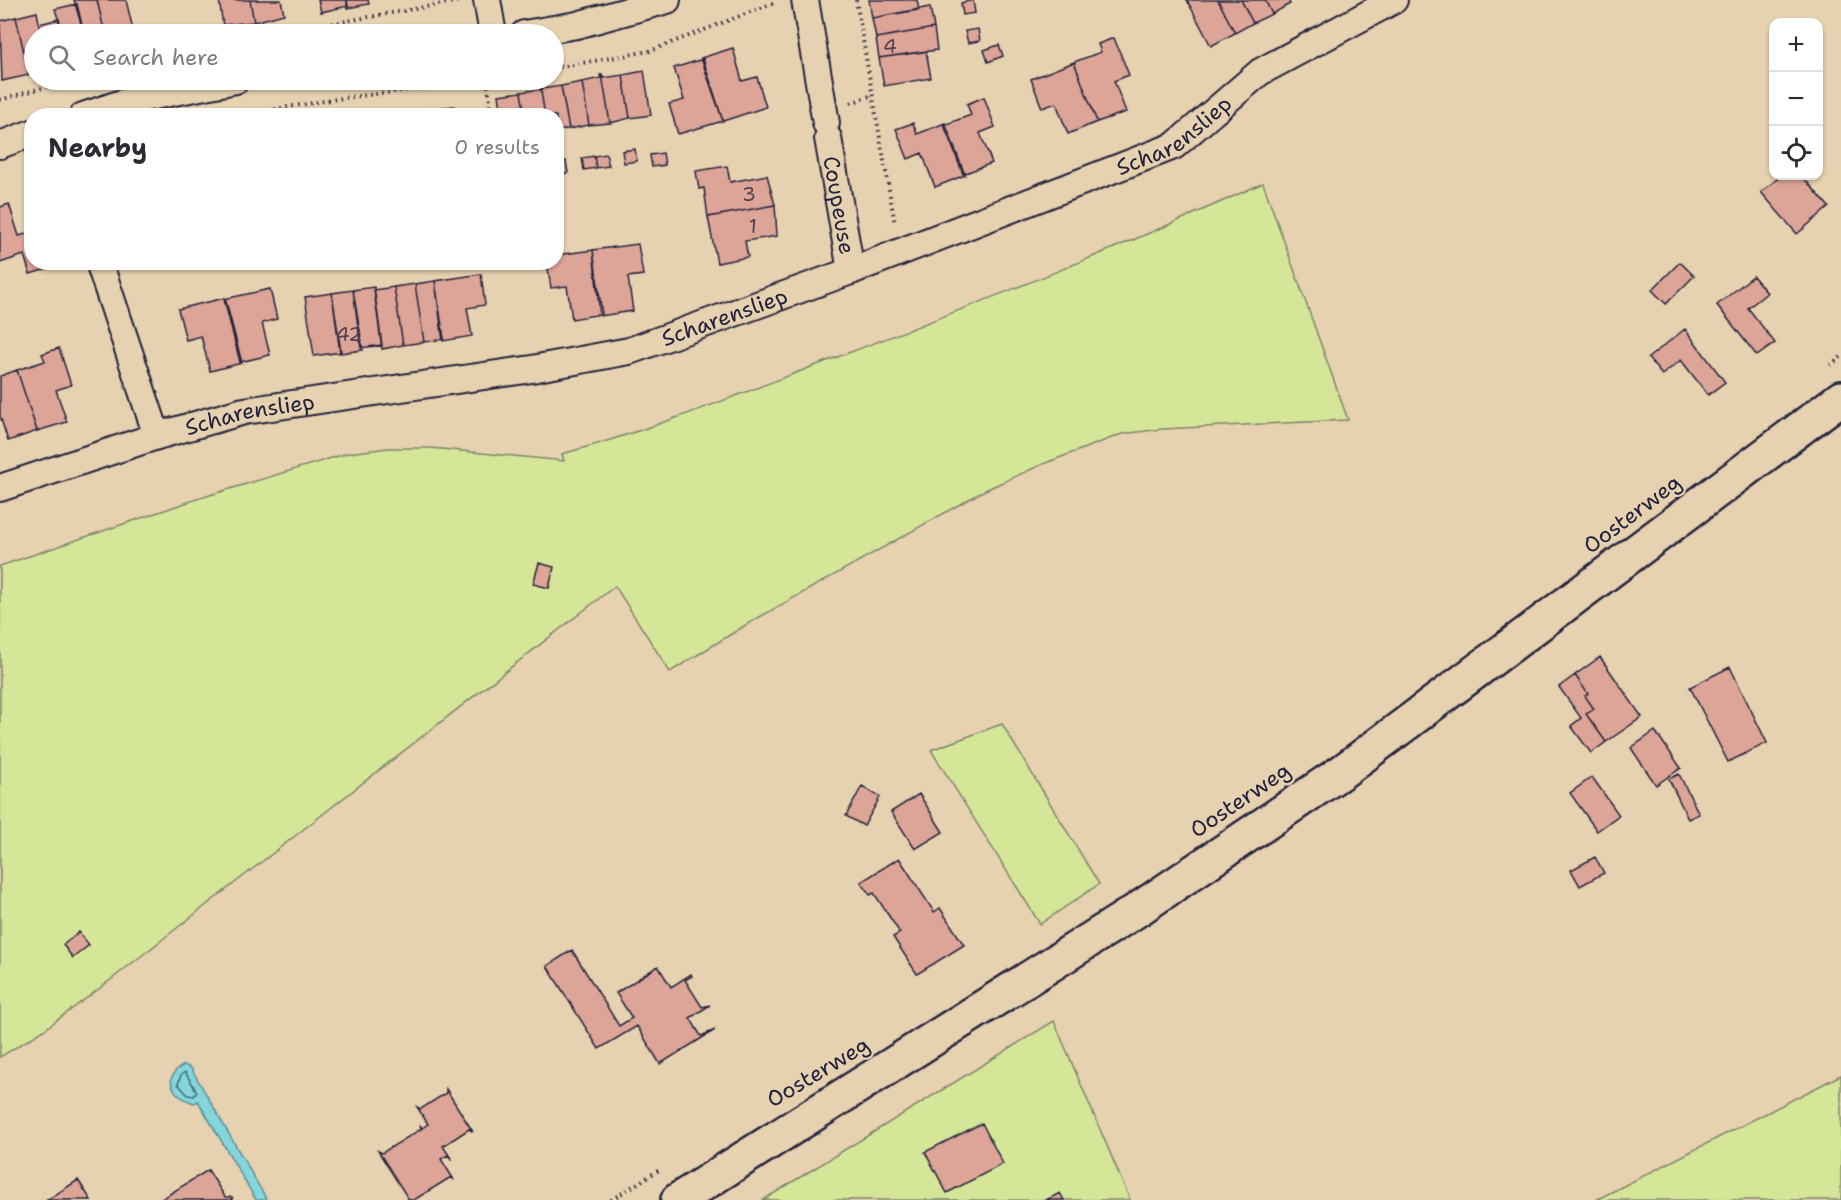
<!DOCTYPE html>
<meta charset="utf-8">
<style>
body{margin:0;font-family:"Shantell Sans",sans-serif;background:#f7f7f7;color:#2b2b33}
.controls{position:absolute;right:18px;top:18px;display:grid;overflow:hidden;border-radius:12px;box-shadow:0 2px 4px #0004}
.controls button{width:54px;height:54px;display:grid;place-items:center;padding:0;border:0;border-bottom:2px solid #e1e1e2;background:#fff;color:#2b2b33;font:30px sans-serif}
.list{margin:0;padding:0;list-style:none}
h2{display:flex;justify-content:space-between;align-items:center;height:78px;margin:0;padding:0 24px;font-size:26px}
h2 small{font-size:20px;font-weight:400;color:#7c7c81}
.icon{flex:none;width:33px;height:33px;fill:none;stroke:currentColor;stroke-width:2;stroke-linecap:round;stroke-linejoin:round}
.map{position:relative;flex:none;width:1841px;height:1200px;overflow:hidden}
.search{position:absolute;background:#fff;box-shadow:0 2px 4px #0004;left:24px;top:24px;width:540px;height:66px;display:flex;align-items:center;gap:15px;box-sizing:border-box;padding:0 21px;border-radius:33px;color:#7c7c81;font-size:22px}
.panel{position:absolute;background:#fff;box-shadow:0 2px 4px #0004;left:24px;top:108px;width:540px;height:162px;border-radius:24px}
.map>svg:first-child{display:block}
</style>
<div class="map">
<svg width="1841" height="1200" viewBox="0 0 1841 1200">
<rect width="100%" height="100%" fill="#e6d1b0"/>
<filter id="ink" filterUnits="userSpaceOnUse"><feTurbulence type="fractalNoise" baseFrequency=".0167" numOctaves="2"/><feDisplacementMap in="SourceGraphic" scale="12" xChannelSelector="R" yChannelSelector="G"/><feConvolveMatrix kernelMatrix="1 2 1 2 8 2 1 2 1" color-interpolation-filters="sRGB"/></filter>
<g filter="url(#ink)">
<path fill="#d6e699" stroke="#7c846a" stroke-width="1.5" d="M1263 183 1348 420 1162 429 1122 434 1043 464 985 490 749 623 670 672 615 586 104 985 41 1032 0 1057V566L197 499 348 453 389 448H431L564 461 562 454C655 429 745 392 835 358 980 303 1123 247 1263 183Z
M1002 724 1099 884 1040 924 931 750Z
M1054 1021 1130 1200H763Z
M1841 1075V1200H1596Z"/>
<path fill="#84d6db" stroke="#5d8e9b" stroke-width="1.5" d="M184 1065 191 1068 267 1200H256L198 1101 194 1103C182 1099 172 1093 171 1079L176 1070Z"/>
<g fill="none" stroke-linecap="round" stroke-linejoin="round">
<path stroke="#496a7b" stroke-width="1.5" d="M185 1072 197 1092 194 1096 188 1095 178 1084 181 1075Z"/>
</g>
<path fill="#dda498" stroke="#22223b" stroke-width="1.5" d="M74 0H97L105 34H84Z
M97 0H126L134 34H105Z
M219 0H250L254 22 223 25Z
M250 0H281L284 14 254 22Z
M318 0H347L348 6 321 12Z
M347 0H368L369 4 347 8Z
M869 0H917L919 10 872 18Z
M973 0 975 13 963 15 961 3Z
M1187 0H1218L1235 33 1211 46Z
M1218 0H1241L1253 23 1235 33Z
M1241 0H1265L1272 14 1253 23Z
M1265 0H1288L1290 4 1272 14Z
M77 4 84 34H63L55 9Z
M930 7 934 28 876 38 872 18Z
M37 12 41 34H34V73L29 75 16 17Z
M16 17 29 75 2 81 0 21Z
M59 19 63 34H41L39 24Z
M934 28 937 50 879 58 876 38Z
M978 29 980 41 968 43 965 31Z
M1114 38 1129 75 1114 81 1126 112 1097 122 1074 62 1101 52 1098 44Z
M999 45 1003 56 988 62 984 50Z
M733 48 742 81 757 77 766 107 723 121 701 58Z
M926 51 931 78 884 86 879 58Z
M703 59 723 121 678 134 669 104 684 100 674 68Z
M1074 62 1097 122 1068 134 1056 103 1042 108 1031 79Z
M644 71 651 115 630 118 623 75Z
M600 75H602L610 123 589 125 582 82 601 78Z
M602 75 603 78 623 75 630 118 610 123Z
M582 82 589 125 569 129 561 86Z
M540 85 542 89 561 86 569 129 556 131V116H545Z
M540 85 545 116H525L521 92 540 89Z
M521 92 525 116H502L499 95Z
M984 97 995 127 980 133 992 163 963 174 944 125 971 115 967 104Z
M454 106 455 116H424L422 109Z
M423 110 424 116H393V113Z
M913 123 917 134 945 123 965 175 935 187 922 153 908 159 896 129Z
M635 149 637 161 624 163 622 151Z
M663 153 665 165 652 167 650 155Z
M606 154 609 166 596 168 594 156Z
M594 156 596 168 584 170 582 158Z
M566 161 568 173 556 175V163Z
M727 166 730 182 767 175 775 205 708 217 704 188 699 189 696 171Z
M1781 176H1802L1829 207 1797 234 1761 192Z
M9 204 19 236 32 232V262H45L47 269 30 274 24 255 0 263V207Z
M775 205 777 236 745 241 748 257 717 263 708 217Z
M638 244 643 275 628 277 633 311 600 316 593 250Z
M593 250 602 314 572 319 567 286 551 288 547 262H556V255Z
M1680 262 1694 276 1666 304 1652 290Z
M481 274 485 305 467 308 472 336 443 341 435 281Z
M1753 276 1767 293 1748 308 1775 343 1757 356 1717 305Z
M435 281 444 339 424 342 415 284Z
M415 284 424 342 403 345 394 287Z
M374 287 382 345 361 348 353 290Z
M394 287 403 345 382 349 374 290Z
M270 289 277 319 262 323 270 355 240 362 224 299Z
M353 290 363 350 340 353 332 293Z
M332 293 341 352 314 356 305 297Z
M225 298 242 363 210 371 201 336 186 340 178 309Z
M1685 329 1725 382 1708 395 1681 360 1662 375 1648 358Z
M59 348 71 385 56 390 67 422 37 431 17 370 45 361 42 354Z
M17 370 37 431 8 441 0 416V376Z
M539 563 554 567 549 588 533 584Z
M1600 657 1642 717 1606 742 1586 714 1594 709 1585 696 1588 694 1575 675Z
M1730 667 1767 743 1728 762 1690 687Z
M1575 675 1588 694 1585 696 1594 709 1586 714 1606 742 1591 753 1571 726 1581 718 1559 687Z
M1655 731 1681 768 1656 785 1631 748Z
M1679 774 1699 814 1688 819 1669 779Z
M1592 777 1619 815 1597 831 1570 793Z
M862 786 880 797 864 826 846 816Z
M919 794 943 832 915 849 891 812Z
M1595 857 1604 873 1580 886 1571 870Z
M899 858 934 912 940 908 964 945 917 974 893 937 900 933 874 893 870 895 861 882Z
M79 932 89 945 73 958 63 945Z
M572 950 619 1026 632 1018 616 993 658 966 671 987 691 974 692 976 685 980 702 1007 710 1005 690 1018 701 1036 715 1030 660 1064 637 1026 599 1049 547 966Z
M446 1089 473 1132 469 1129 443 1146 452 1160 448 1155 441 1159 454 1180 451 1177 414 1200H409L378 1151 382 1153 421 1129 420 1125 422 1128 428 1124 417 1107 421 1109 446 1093Z
M982 1123 1003 1164 947 1193 925 1152Z
M208 1170 225 1197H232L233 1200H160Z
M78 1180 91 1200H47L52 1197Z
M1060 1193 1064 1200H1046Z"/>
<g fill="none" stroke-linecap="round" stroke-linejoin="round">
<defs>
<g id="street">
<path d="M487 0 493 34"/>
<path d="M805 0 826 123"/>
<path d="M524 34 577 25 667 0"/>
<path d="M83 116 128 101 236 80"/>
<path id="s1" d="M828 138 851 271"/>
<path d="M0 145 32 133"/>
<path d="M99 262 157 436"/>
<path id="s2" d="M0 488 157 436 244 411 532 369 629 351 851 271 1174 146 1260 72 1394 0"/>
</g>
<path id="secondary" d="M678 1200 1137 910 1343 771 1841 398"/>
</defs>
<use href="#street" stroke="#22223b" stroke-width="30"/>
<use href="#secondary" stroke="#22223b" stroke-width="38"/>
<path stroke="#22223b" stroke-width="4" stroke-dasharray="1.5 4.5" stroke-linecap="butt" d="M856 0 895 224
M273 34 459 1
M554 68 650 51 776 2
M487 80 492 116
M0 100 70 80
M851 103 872 95
M233 116 343 98 493 80
M1830 365 1841 357
M611 1200 659 1170"/>
<use href="#street" stroke="#e6d1b0" stroke-width="26"/>
<use href="#secondary" stroke="#e6d1b0" stroke-width="33"/>
</g>
</g>
<g text-anchor="middle" dominant-baseline="central" stroke-width="4.5" stroke-linejoin="round" paint-order="stroke">
<g font-size="20" fill="#514252">
<text x="890" y="46">4</text>
<text x="749" y="194">3</text>
<text x="753" y="226">1</text>
<text x="349" y="334">42</text>
</g>
<g font-size="22" fill="#22223b" stroke="#e6d1b0">
<text stroke="none"><textPath href="#s2" startOffset="1233">Scharensliep</textPath></text>
<text stroke="none"><textPath href="#s1" startOffset="68">Coupeuse</textPath></text>
<text stroke="none"><textPath href="#s2" startOffset="747">Scharensliep</textPath></text>
<text stroke="none"><textPath href="#s2" startOffset="261">Scharensliep</textPath></text>
<text transform="translate(1632 514) rotate(-37)">Oosterweg</text>
<text transform="translate(1240 800) rotate(-34)">Oosterweg</text>
<text transform="translate(818 1072) rotate(-31)">Oosterweg</text>
</g>
</g>
</svg>
<div class="controls">
<button>+</button>
<button>−</button>
<button><svg class="icon" aria-label="locate" viewBox="0 0 24 24"><circle cx="12" cy="12" r="6"/><path d="M12 2v4M12 18v4M2 12h4M18 12h4"/></svg></button>
</div>
<div class="search"><svg class="icon" aria-label="search" viewBox="0 0 24 24"><circle cx="10" cy="10" r="6"/><path d="M15 15l6 6"/></svg>Search here</div>
<section class="panel">
<h2>Nearby<small>0 results</small></h2>
<ul class="list">
</ul>
</section>
</div>
